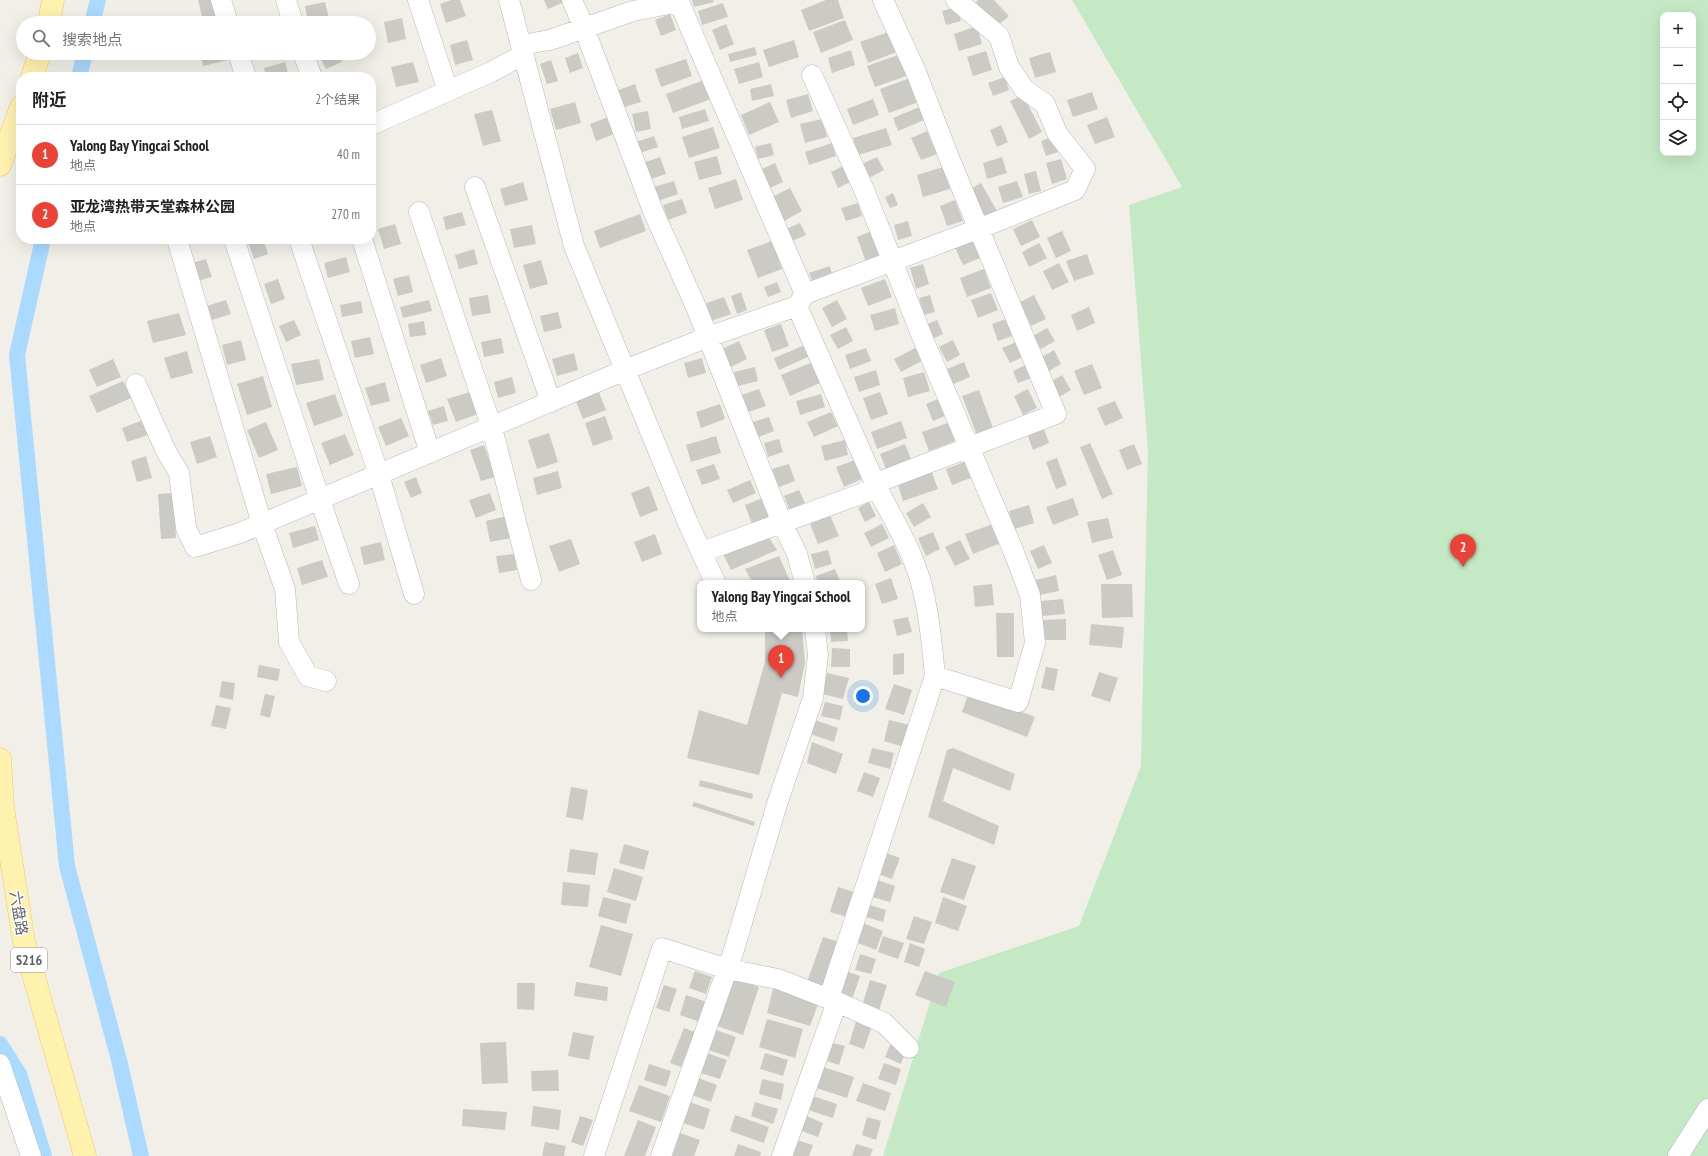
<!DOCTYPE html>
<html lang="zh">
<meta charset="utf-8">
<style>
body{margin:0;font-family:"PT Sans Narrow","Noto Sans SC",sans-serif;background:#f2f2f2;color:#222}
.controls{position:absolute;right:12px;top:12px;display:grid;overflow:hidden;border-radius:8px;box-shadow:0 4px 16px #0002}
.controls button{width:36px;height:36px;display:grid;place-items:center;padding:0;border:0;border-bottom:1px solid #e0e0e0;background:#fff;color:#222;font:20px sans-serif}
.you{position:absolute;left:863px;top:696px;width:14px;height:14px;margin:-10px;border:3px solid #fff;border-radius:50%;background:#1a73e8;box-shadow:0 0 0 6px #1a73e833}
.badge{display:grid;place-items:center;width:26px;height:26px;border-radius:50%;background:#ea4335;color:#fff;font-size:13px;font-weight:700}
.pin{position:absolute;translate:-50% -33px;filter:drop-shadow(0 1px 2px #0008)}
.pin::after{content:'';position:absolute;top:21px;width:14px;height:12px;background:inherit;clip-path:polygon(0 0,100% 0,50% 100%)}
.popup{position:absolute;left:697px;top:580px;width:168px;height:52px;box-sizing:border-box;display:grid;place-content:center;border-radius:8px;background:#fff;filter:drop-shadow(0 1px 3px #0005);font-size:13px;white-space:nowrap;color:#767676}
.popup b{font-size:15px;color:#222}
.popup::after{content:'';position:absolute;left:50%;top:100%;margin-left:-8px;border:8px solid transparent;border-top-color:#fff}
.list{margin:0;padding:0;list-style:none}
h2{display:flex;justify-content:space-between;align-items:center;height:52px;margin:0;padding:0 16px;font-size:17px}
h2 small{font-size:13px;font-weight:400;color:#767676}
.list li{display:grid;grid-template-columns:26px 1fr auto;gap:12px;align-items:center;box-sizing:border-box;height:60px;padding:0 16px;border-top:1px solid #e0e0e0}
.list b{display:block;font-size:15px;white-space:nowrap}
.list p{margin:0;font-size:13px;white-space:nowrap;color:#767676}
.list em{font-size:13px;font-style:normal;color:#767676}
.icon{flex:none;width:22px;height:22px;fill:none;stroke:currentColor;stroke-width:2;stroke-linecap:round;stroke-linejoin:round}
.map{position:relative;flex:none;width:1708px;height:1156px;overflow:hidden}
.search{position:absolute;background:#fff;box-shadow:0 4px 16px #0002;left:16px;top:16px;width:360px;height:44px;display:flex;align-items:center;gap:10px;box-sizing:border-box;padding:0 14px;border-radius:22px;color:#767676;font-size:15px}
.panel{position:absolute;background:#fff;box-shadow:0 4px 16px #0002;left:16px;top:72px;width:360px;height:172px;border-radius:16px}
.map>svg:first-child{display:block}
</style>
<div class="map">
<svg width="1708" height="1156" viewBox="0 0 1708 1156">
<rect width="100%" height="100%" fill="#f1efe8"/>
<path fill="#c5e8c5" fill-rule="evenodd" d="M1072 0H1708V1156H883L939 973 1079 926 1141 766 1148 451 1129 205 1182 187ZM1663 15H1693V153H1663Z"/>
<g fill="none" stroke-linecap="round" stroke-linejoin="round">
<path stroke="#aadaff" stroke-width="16" d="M92 23 98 0
M79 77 85 53
M43 239 17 355 67 866 119 1060 141 1156
M0 1044 19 1074 44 1156"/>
</g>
<path fill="#cccac5" d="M198 0H213L217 17 203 20Z
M451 0H460L466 16 446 23 440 4Z
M544 0H564V2L548 9Z
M692 0H713L714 2 694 7Z
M826 0H838L844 18 809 31 801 10Z
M978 0H994L1009 16 997 26 976 2Z
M325 2 329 19 308 22 305 6Z
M723 3 728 17 702 25 698 11Z
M957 7 961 21 946 25 942 11Z
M670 14 676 30 661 36 655 20Z
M275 17 277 23H258Z
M402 18 406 39 388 43 384 22Z
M845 20 853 40 821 53 813 32Z
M726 24 734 44 720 50 712 30Z
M977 26 982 44 959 51 954 34Z
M894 30 902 50 868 63 860 42Z
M467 40 473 60 455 65 450 45Z
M794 40 799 57 769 67 763 50Z
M755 47 757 55 730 62 728 54Z
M851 50 855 65 832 73 828 58Z
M986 51 992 70 973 76 967 57Z
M1050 52 1056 72 1035 78 1029 58Z
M216 53H226L228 60 203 66 201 56Z
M318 53H338L342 62 326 69Z
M578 53 583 68 570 73 565 58Z
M901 54 909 75 875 87 867 66Z
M686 59 692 76 661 87 655 69Z
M551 60 558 81 547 84 540 64Z
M285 62 289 77H266L264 68Z
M413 62 419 82 396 87 391 67Z
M759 62 763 77 739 84 734 69Z
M1005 77 1009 90 993 96 988 83Z
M910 78 919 102 889 113 880 89Z
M704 80 711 99 673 113 666 94Z
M635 84 641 102 621 108 616 91Z
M771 84 774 96 752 101 750 89Z
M1092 92 1098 109 1073 117 1067 100Z
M808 94 813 111 791 118 786 100Z
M1023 95 1042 132 1029 139 1010 101Z
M873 99 879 115 853 125 847 109Z
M575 102 581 123 556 130 550 109Z
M770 102 779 122 749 135 741 115Z
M919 107 924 120 898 131 893 118Z
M705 109 709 121 682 129 679 117Z
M492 110 501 141 483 146 474 114Z
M648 111 651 129 636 132 632 114Z
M611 116 617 133 596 141 590 124Z
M1107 117 1115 137 1095 144 1087 125Z
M822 119 827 137 805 143 800 124Z
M1001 125 1008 142 997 147 990 130Z
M713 127 720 148 689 158 682 137Z
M886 128 892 145 858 155 853 138Z
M927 131 937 154 921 160 911 138Z
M654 136 658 147 640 153 636 142Z
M1052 137 1058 152 1046 156 1041 141Z
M771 143 774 155 758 159 755 147Z
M832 143 836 156 809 165 805 152Z
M717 156 722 174 699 180 694 162Z
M660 157 666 174 648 180 643 163Z
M877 157 884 170 869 178 862 164Z
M1002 157 1007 173 987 179 983 163Z
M1061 159 1067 179 1052 184 1046 163Z
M775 163 783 182 770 188 762 169Z
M843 166 850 182 838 188 831 172Z
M943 167 950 189 923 197 917 175Z
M1036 171 1041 191 1029 194 1024 174Z
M736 179 743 200 715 209 708 188Z
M674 181 678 194 658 201 654 187Z
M1017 181 1023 197 1003 203 998 187Z
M523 182 528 200 505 206 500 189Z
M981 183 997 211 982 218 967 191Z
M790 188 802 211 784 221 772 197Z
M893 193 898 205 890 208 885 197Z
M682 199 687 213 668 220 663 205Z
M955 200 963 221 947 226 940 206Z
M858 203 862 216 846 221 841 208Z
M462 212 466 225 446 230 443 217Z
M640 214 646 231 600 248 594 231Z
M1032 220 1040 237 1021 246 1013 229Z
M908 221 912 236 898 240 894 225Z
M800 223 806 235 792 241 786 229Z
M395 224 401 244 384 249 378 229Z
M532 225 536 244 514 248 510 229Z
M874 230 884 255 866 262 857 237Z
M1062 231 1071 251 1056 258 1047 238Z
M970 235 980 258 963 265 953 243Z
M257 239H263L268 254 254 259 248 242Z
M772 241 782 269 758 278 747 250Z
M1039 243 1047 258 1029 267 1022 252Z
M474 249 478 264 459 269 455 255Z
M1087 254 1094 274 1074 281 1066 261Z
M346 257 350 272 328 278 324 263Z
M206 259 212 277 197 281 192 263Z
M541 260 548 284 530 289 523 265Z
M1059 263 1069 282 1052 290 1043 271Z
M923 264 929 284 916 289 910 268Z
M830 266 832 275 812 281 809 273Z
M984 269 991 288 967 297 960 278Z
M409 275 413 292 398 296 393 279Z
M278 279 285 299 271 304 264 284Z
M885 279 892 297 868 306 861 288Z
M777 282 781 292 768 297 764 287Z
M741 292 747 310 737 314 731 296Z
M991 293 998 310 978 318 971 300Z
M488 295 491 313 472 316 469 298Z
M930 295 935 312 924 315 919 298Z
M1034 295 1046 319 1031 326 1020 302Z
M724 297 731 314 711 321 704 304Z
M226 300 231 314 212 320 207 306Z
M429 300 432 311 403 318 400 307Z
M837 300 847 319 832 327 822 308Z
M361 301 363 313 342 317 340 305Z
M1089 307 1095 323 1077 331 1071 315Z
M895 308 899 324 875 331 870 315Z
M558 312 562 328 544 332 540 316Z
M179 313 186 335 153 343 147 321Z
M1006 319 1012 336 998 341 992 324Z
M294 320 301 335 286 342 279 326Z
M937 320 943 334 932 339 926 325Z
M424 321 426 335 410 337 408 324Z
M781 324 789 346 772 352 764 330Z
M846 327 853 341 838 349 830 335Z
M1047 328 1055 341 1041 349 1033 336Z
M370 337 374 354 355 358 351 341Z
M501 338 504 353 484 357 481 342Z
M241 340 246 360 227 365 222 345Z
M953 340 960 355 947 362 939 347Z
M739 341 747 359 731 367 722 349Z
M1016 342 1023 357 1010 363 1002 348Z
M805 345 810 356 779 370 774 358Z
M917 347 924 360 901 372 894 359Z
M866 348 871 361 850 369 845 355Z
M1054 350 1061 364 1049 371 1042 357Z
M187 351 193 373 171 379 164 358Z
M574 353 578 370 557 376 552 359Z
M441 358 447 376 426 383 420 365Z
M702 358 706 373 688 378 684 363Z
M113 359 121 377 97 387 89 370Z
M319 359 324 380 296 385 291 364Z
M813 362 822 382 790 396 781 375Z
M964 362 970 377 951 385 945 370Z
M1092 364 1102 388 1084 395 1074 371Z
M1025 365 1031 378 1018 383 1013 371Z
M755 367 758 381 738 386 734 372Z
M876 370 880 385 859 392 854 377Z
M924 372 930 391 908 397 903 378Z
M1062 375 1071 390 1059 397 1050 382Z
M263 376 272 407 247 415 237 384Z
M512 377 516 393 498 398 494 382Z
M123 381 131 398 97 413 89 396Z
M385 382 390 401 371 406 365 388Z
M759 389 766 406 748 412 742 395Z
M1028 389 1037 408 1023 415 1014 396Z
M598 390 606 410 583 419 575 399Z
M979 390 993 428 977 435 962 396Z
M470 392 478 414 456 422 447 399Z
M880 392 888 414 871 420 863 398Z
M335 394 343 416 314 426 306 403Z
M821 394 825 407 800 415 796 401Z
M938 399 945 416 933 421 926 404Z
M1115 401 1123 418 1105 426 1097 408Z
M720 404 725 419 701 428 696 412Z
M444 406 448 421 433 425 428 411Z
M831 412 838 426 814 437 807 422Z
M605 416 613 439 593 446 585 423Z
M769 417 774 431 756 438 750 423Z
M401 418 409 436 386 446 378 427Z
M143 420 148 435 127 442 122 428Z
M901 421 907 438 877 449 871 432Z
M266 422 278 450 259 458 247 430Z
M948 423 955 441 929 451 922 432Z
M1044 429 1049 443 1033 450 1028 436Z
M549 433 558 462 537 469 528 440Z
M345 434 354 455 330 465 321 443Z
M210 436 217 457 197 464 190 442Z
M716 436 721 453 691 462 686 445Z
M779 439 783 452 768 457 764 443Z
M845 440 848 455 825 461 821 446Z
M1090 443 1113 494 1102 499 1080 447Z
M905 444 911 459 886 469 880 454Z
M1134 444 1142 464 1127 470 1119 450Z
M484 445 495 477 481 481 470 450Z
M146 456 152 478 137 482 131 461Z
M1057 458 1067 485 1056 489 1046 462Z
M855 460 862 479 844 487 836 467Z
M964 462 971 478 952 485 946 469Z
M714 464 720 479 702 485 696 470Z
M789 464 795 481 779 487 772 469Z
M297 467 302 486 271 494 266 474Z
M931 470 938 489 903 501 897 482Z
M558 471 562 488 537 495 533 478Z
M416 477 422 493 411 498 404 482Z
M750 480 756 493 733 503 727 490Z
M649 486 658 510 640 517 631 493Z
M799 490 805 503 789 509 784 496Z
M173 493 176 538 161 539 158 494Z
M490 493 496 510 476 518 469 500Z
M763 498 770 517 752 524 745 505Z
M1073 498 1079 515 1053 525 1046 507Z
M869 502 876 516 865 522 858 508Z
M923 503 931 517 914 527 906 513Z
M1029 505 1034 523 1014 529 1009 511Z
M830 515 839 536 818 544 810 524Z
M507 516 512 538 490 542 486 521Z
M1108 518 1113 538 1092 543 1087 522Z
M882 524 889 538 871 547 864 533Z
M993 524 1001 543 973 554 965 534Z
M315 526 319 540 293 548 289 533Z
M933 532 940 549 926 556 918 538Z
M655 534 662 554 642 562 634 542Z
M768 536 777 550 731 570 723 554Z
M571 539 580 564 559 572 549 546Z
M960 540 970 559 955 566 945 547Z
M381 542 385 560 364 565 360 547Z
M894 545 902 564 885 572 877 553Z
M1044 545 1052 563 1038 569 1030 551Z
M828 550 832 564 815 569 811 554Z
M1113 550 1122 575 1107 580 1098 555Z
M514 554 517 570 499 573 496 556Z
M779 556 791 583H753L745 569Z
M322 560 328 577 302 585 297 568Z
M835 569 840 581 835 583H818L816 576Z
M1056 575 1059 591 1040 595 1036 580Z
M891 578 898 599 882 604 875 584Z
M992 584 994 605 975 607 973 586Z
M1101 584H1132L1133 617 1102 618Z
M1063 599 1065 614 1042 616 1041 601Z
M996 613H1014V657H997Z
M908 617 912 632 897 636 893 620Z
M1066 619V640H1043L1042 620Z
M1091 624 1124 627 1122 648 1089 645Z
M765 629H802L805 663 798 697 782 693 759 775 687 758 699 710 747 725 765 662Z
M830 629H847L848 641 831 642Z
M832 648 850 649V667H831Z
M904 653V674L893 675V654Z
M259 665 280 669 278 681 257 677Z
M1046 667 1058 669 1054 691 1041 688Z
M1099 672 1118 678 1110 702 1091 696Z
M827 673 849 678 843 699 822 694Z
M222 681 235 683 233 700 219 697Z
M894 684 912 690 904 715 885 709Z
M969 692 1035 717 1027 737 962 712Z
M265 694 275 696 270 718 260 715Z
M825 702 843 706 840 720 821 716Z
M216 705 231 708 226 729 211 726Z
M815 720 838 728 834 742 810 734Z
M889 720 910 725 904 747 884 741Z
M812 742 843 754 836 774 807 763Z
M872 748 894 753 890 769 868 763Z
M953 748 1015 774 1010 791 953 768 943 801 999 826 994 845 928 817 947 750Z
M864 772 880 778 873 797 857 791Z
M700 780 753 794 752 799 699 786Z
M571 787 588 790 583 820 566 817Z
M694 802 755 822 754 826 692 806Z
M624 844 649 851 644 870 619 863Z
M570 849 598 853 595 875 567 872Z
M886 853 900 858 892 879 878 874Z
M952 858 976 866 964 900 940 892Z
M614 868 643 877 636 901 607 892Z
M877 880 895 886 890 902 872 897Z
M563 882 590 885 588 907 561 905Z
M838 887 854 892 847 917 830 912Z
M603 897 631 904 626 924 598 916Z
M943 897 967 906 958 931 935 923Z
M867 904 886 910 883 922 863 916Z
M914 916 932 922 924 944 906 939Z
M860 922 883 931 876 950 853 941Z
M601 925 633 934 621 976 589 967Z
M883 936 904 943 898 959 878 952Z
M823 937 842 943 826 988 807 982Z
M910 943 925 949 919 967 904 962Z
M860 954 876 959 871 974 855 970Z
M695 971 712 977 706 994 689 988Z
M845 971 860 976 852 1000 837 995Z
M925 971 955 982 946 1007 915 995Z
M730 977 759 987 743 1035 714 1025Z
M870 980 887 985 878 1014 861 1009Z
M576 982 608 987 607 1001 574 996Z
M517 983H535L534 1010 517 1009Z
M664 985 677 989 669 1012 656 1008Z
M774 985 820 999 810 1026 767 1013Z
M686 995 707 1002 700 1022 680 1015Z
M857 1018 873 1023 864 1049 849 1044Z
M767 1019 803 1029 795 1058 759 1047Z
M684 1028 695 1032 681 1067 670 1063Z
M713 1029 736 1037 729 1057 706 1049Z
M573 1032 594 1036 589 1060 568 1056Z
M506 1042 508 1083 482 1084 480 1043Z
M833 1043 845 1046 839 1065 827 1061Z
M890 1045 906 1051 901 1064 885 1057Z
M704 1052 727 1060 720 1079 697 1072Z
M765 1053 788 1060 783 1076 760 1069Z
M884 1063 901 1069 896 1085 878 1079Z
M649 1064 671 1071 666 1087 644 1080Z
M820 1066 854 1077 847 1098 813 1087Z
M558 1070 559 1091H532L531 1071Z
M696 1077 717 1085 711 1102 689 1094Z
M762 1079 784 1084 781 1100 759 1094Z
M863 1083 891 1093 885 1111 856 1101Z
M639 1085 670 1096 661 1122 629 1111Z
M813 1096 837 1104 833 1118 808 1110Z
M689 1102 710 1109 704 1130 683 1123Z
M755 1102 778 1109 773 1124 751 1116Z
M533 1106 561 1110 559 1130 531 1126Z
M463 1109 507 1112 505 1130 462 1126Z
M735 1115 769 1127 764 1143 730 1131Z
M804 1115 823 1123 818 1137 799 1130Z
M580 1116 593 1120 583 1146 571 1142Z
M867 1117 881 1121 876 1140 862 1135Z
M638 1120 656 1127 645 1156H624Z
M680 1133 700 1140 694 1156H672Z
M797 1140 813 1145 809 1156H792Z
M545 1142 566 1146 564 1156H542Z
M738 1144 761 1152 760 1156H734Z
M856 1144 873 1149 870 1156H852Z"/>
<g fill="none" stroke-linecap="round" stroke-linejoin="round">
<defs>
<path id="minor" d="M221 0 228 23
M286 0 293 23
M418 0 448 91
M509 0 574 246 688 523 715 582
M572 0 584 28 653 211 696 307 782 523 797 554 805 583
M521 45 550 40 633 11 679 2 805 294 797 306 877 488
M238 53 246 77
M303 53 312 77
M812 75 865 192 923 339 1013 550 1030 595 1035 643 1018 702 935 676
M371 125 491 72 523 55
M475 187 551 402
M419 212 492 428 531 580
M177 239 262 524 285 589 289 642 308 676 326 681
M234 239 320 500 349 584
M299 239 379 475 414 594
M362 239 430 453
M805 294 978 229 1075 190 1085 169 1057 133 1045 104 1024 89 1009 67 999 36 956 0
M136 384 166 451 179 473 186 528 195 547 240 533 625 370 708 337 797 306
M876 483 1056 414 950 160 916 72 883 0
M702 552 877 488C889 511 902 533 912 557 928 594 931 636 935 676L829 998
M0 1064 31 1156
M594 1156 662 948 727 969 778 979 837 1002 884 1023 909 1048
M661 1156 733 953 777 804 813 698 818 655 815 629
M782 1156 837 1002
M1678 1156 1708 1109"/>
<path id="major" d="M49 23 53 0
M32 77 40 53
M0 165 21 107
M0 759 3 808 24 942 85 1156"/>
</defs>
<use href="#minor" stroke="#b5b8bc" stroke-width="21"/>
<use href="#major" stroke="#f2c960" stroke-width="23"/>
<use href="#minor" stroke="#fff" stroke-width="20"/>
<use href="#major" stroke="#fff2af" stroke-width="22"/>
</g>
<g text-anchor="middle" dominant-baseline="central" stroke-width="3" stroke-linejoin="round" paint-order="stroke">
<rect fill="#fff" stroke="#8f9295" stroke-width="1" x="11" y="948" width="36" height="24" rx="3"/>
<g font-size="14" font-weight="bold" fill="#5f6368">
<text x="29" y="960">S216</text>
</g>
<g font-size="15" fill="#5f6368" stroke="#fff">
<text transform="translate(19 913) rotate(81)">六盘路</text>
</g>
</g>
</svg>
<div class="controls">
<button>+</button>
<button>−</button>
<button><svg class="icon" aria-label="locate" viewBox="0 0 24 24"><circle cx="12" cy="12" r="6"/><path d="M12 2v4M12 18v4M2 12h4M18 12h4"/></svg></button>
<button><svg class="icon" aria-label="layers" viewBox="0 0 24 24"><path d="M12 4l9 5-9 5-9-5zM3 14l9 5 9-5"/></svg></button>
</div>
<div class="you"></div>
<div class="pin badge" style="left:781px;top:678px">1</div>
<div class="popup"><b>Yalong Bay Yingcai School</b>地点</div>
<div class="pin badge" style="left:1463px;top:567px">2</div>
<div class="search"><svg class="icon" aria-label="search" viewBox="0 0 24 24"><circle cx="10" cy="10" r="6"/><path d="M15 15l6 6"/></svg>搜索地点</div>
<section class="panel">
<h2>附近<small>2个结果</small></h2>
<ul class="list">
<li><span class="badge">1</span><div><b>Yalong Bay Yingcai School</b><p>地点</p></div><em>40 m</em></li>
<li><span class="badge">2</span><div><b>亚龙湾热带天堂森林公园</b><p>地点</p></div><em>270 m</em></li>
</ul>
</section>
</div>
